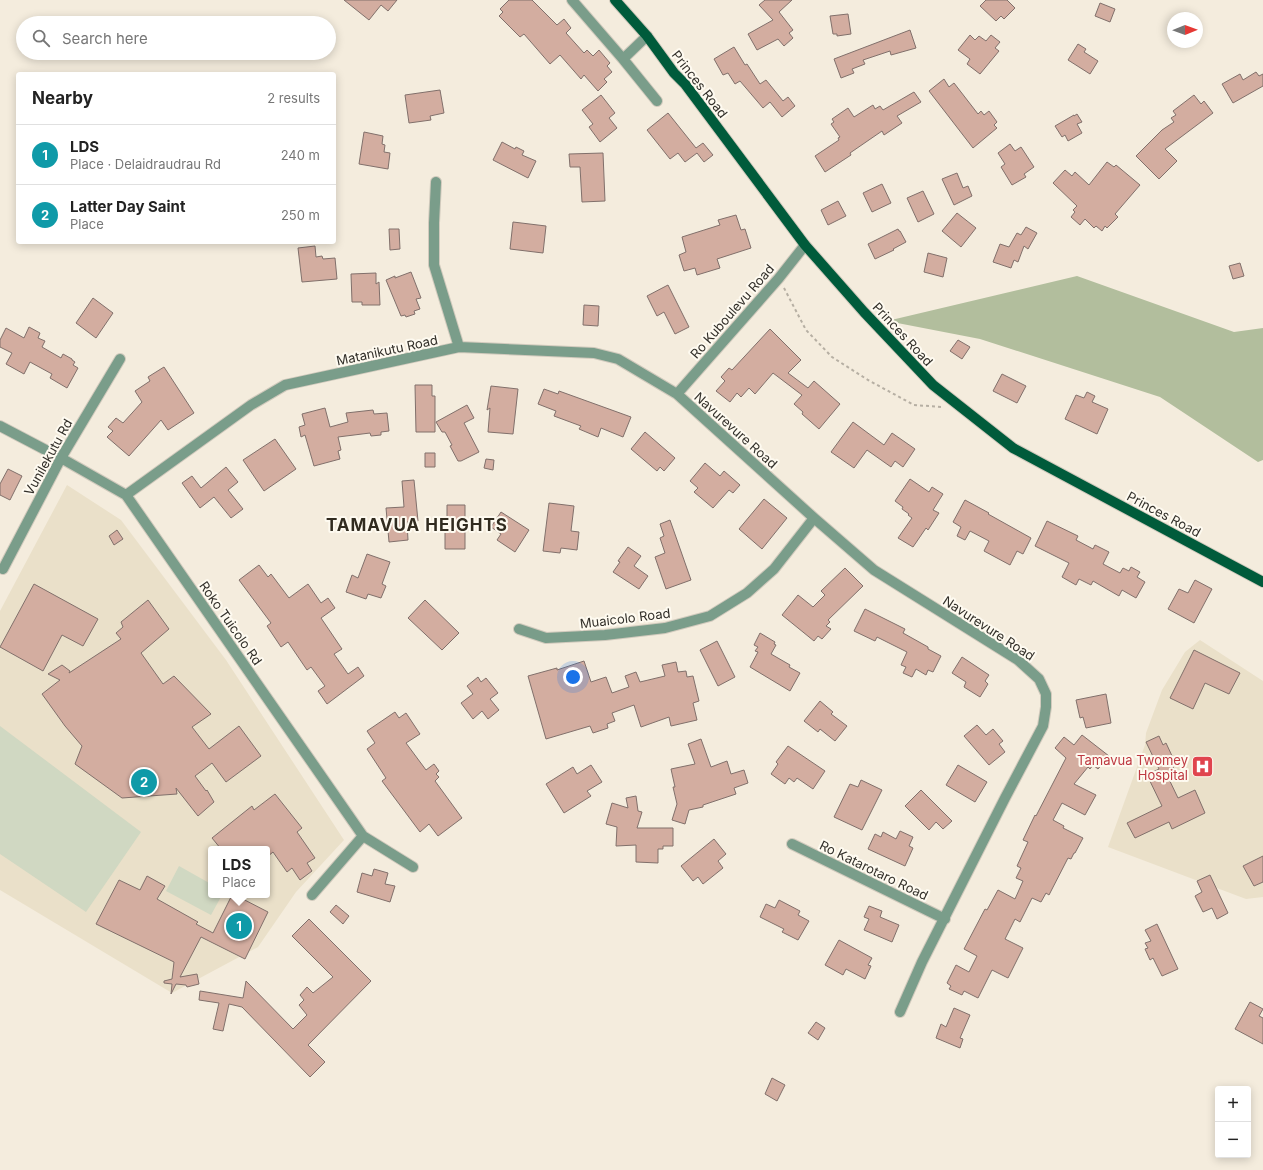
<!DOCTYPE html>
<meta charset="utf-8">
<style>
body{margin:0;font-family:Inter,sans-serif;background:#f2f2f2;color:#222}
.controls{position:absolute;right:12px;bottom:12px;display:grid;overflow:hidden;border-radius:4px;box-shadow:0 2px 10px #0003}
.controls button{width:36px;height:36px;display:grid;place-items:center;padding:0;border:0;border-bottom:1px solid #e0e0e0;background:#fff;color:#222;font:20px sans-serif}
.compass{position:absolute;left:1167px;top:12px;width:36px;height:36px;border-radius:50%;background:#fff;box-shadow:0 2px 10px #0003;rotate:89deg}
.you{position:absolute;left:573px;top:677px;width:14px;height:14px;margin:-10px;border:3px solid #fff;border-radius:50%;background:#1a73e8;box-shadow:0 0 0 6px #1a73e833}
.badge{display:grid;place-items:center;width:26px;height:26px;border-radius:50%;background:#0b8043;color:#fff;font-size:13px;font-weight:700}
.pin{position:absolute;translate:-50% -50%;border:2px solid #fff;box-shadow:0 1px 4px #0006}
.popup{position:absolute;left:208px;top:846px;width:62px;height:52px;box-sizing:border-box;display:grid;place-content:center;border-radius:4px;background:#fff;filter:drop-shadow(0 1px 3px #0005);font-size:13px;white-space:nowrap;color:#767676}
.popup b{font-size:15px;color:#222}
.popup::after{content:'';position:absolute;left:50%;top:100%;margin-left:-8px;border:8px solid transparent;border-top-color:#fff}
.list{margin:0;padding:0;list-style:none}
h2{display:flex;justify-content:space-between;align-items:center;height:52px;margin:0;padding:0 16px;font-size:17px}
h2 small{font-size:13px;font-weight:400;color:#767676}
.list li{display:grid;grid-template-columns:26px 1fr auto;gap:12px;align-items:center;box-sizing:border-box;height:60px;padding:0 16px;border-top:1px solid #e0e0e0}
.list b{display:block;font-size:15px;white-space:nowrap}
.list p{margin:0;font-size:13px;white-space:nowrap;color:#767676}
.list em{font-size:13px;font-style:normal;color:#767676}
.icon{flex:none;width:22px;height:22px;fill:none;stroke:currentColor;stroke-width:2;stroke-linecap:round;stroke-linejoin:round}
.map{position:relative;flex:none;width:1263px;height:1170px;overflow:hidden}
.search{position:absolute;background:#fff;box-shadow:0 2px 10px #0003;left:16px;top:16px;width:320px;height:44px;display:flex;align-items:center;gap:10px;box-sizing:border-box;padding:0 14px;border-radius:22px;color:#767676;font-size:15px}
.panel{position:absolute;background:#fff;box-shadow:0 2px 10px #0003;left:16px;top:72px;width:320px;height:172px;border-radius:4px}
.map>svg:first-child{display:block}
</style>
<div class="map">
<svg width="1263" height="1170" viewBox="0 0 1263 1170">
<rect width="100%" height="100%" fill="#f4ecdd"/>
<path fill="#eae0c9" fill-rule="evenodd" d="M67 485 121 520 226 660 344 840 296 892 258 947 172 993 0 890V611ZM211 849H267V895H211Z
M1200 640 1263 681V897L1246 899 1108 847 1145 745 1146 733 1162 690 1185 652Z"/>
<path fill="#d0d8c2" d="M0 726 141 832 86 912 0 854Z
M179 866 211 884V895H222L211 915 166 891Z"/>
<path fill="#b2be9d" d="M1077 276 1234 332 1263 328V460L1258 462 1160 397 980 339 887 321Z"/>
<path fill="#d3ada0" stroke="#81706b" d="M344 0H397L388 11 381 5 369 20Z
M509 0H532L557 25 564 19 571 28 566 33 584 53 587 50 593 56 599 50 610 63 607 66 612 72 604 79 607 82 598 91 584 75 581 79 560 55 550 64 524 34 520 37 499 16 503 12 500 9Z
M765 0H792L779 12 793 30 789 33 793 38 784 46 778 39 757 50 748 34 773 20 759 5Z
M986 0H1007L1015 8 1004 19 1001 16 996 21 980 6Z
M1100 3 1115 9 1110 22 1095 16Z
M848 14 851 34 837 36V34H833L830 16Z
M910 30 916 48 891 55 890 51 863 60 865 64 852 69 854 73 841 78 834 59Z
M970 35 975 40 979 36 986 41 991 35 1000 42 995 48 999 51 980 74 967 64 970 59 958 50Z
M1078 44 1086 49 1084 52 1098 61 1090 74 1068 60Z
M734 47 745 65 747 64 760 84 766 80 783 101 788 97 795 106 782 117 770 102 763 108 740 81 735 84 728 73 723 75 714 59Z
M1256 72 1259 76 1263 74V86L1233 103 1222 84 1240 74 1243 80Z
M944 79 949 87 954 83 978 114 981 111 984 115 989 111 997 122 994 125 997 128 973 148 929 91Z
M440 90 444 113 430 116 431 120 409 123 405 95Z
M914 92 921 102 897 116 902 123 884 135 882 131 850 153 851 155 825 172 815 156 839 140 838 138 840 137 831 124 834 122 832 119 848 108 854 117 873 105 875 109 880 106 883 110Z
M601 95 615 113 609 118 617 128 600 142 589 127 593 124 582 110Z
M1194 95 1201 104 1204 101 1213 113 1165 149 1177 161 1159 179 1136 156 1162 130 1174 122 1171 118 1176 115 1173 111Z
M668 113 696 148 703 143 713 155 704 162 697 153 685 162 678 153 670 159 647 130Z
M1077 114 1082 122 1077 124 1082 133 1068 141 1065 135 1062 137 1055 126 1074 115V116Z
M364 132 383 136 382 144 385 145 384 152 390 153 388 169 359 164Z
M502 142 515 149 516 147 524 151 522 155 536 161 528 178 493 160Z
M1010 144 1015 151 1021 147 1034 167 1024 174 1026 177 1012 185 1001 167 1005 164 998 153Z
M603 153 605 201 582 202 580 167H570L569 154Z
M1107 162 1114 167 1116 165 1140 185 1115 214 1118 217 1107 228 1105 226 1102 231 1096 226 1094 228 1085 219 1080 225 1071 217 1075 212 1073 210 1077 206 1053 183 1065 170 1072 176 1075 172 1089 185Z
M957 173 963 188 968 186 972 196 954 205 942 179Z
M882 184 891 203 872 212 863 193Z
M923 191 934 214 918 222 907 198Z
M838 201 846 216 828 225 821 210Z
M957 213 976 228 961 247 942 231Z
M736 215 741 230 745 229 751 248 717 259 720 268 697 275 695 268 684 271 679 255 686 252 682 237 720 225 718 220Z
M513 222 546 226 543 253 510 249Z
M1026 227 1037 233 1028 249 1024 246 1018 262 1014 260 1011 268 993 262 1000 244 1009 247 1017 233 1021 235Z
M389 229H399L400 249 390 250Z
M898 229 899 231H900L906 242 893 249 894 250 875 259 868 244Z
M315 246 316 257 322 256 323 259 335 258 337 279 302 282 298 248Z
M928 253 947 258 943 277 924 272Z
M1240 263 1244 276 1233 279 1229 266Z
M411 272 421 298 416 299 420 309 414 311 415 314 406 317 405 315 401 316 386 280 395 276V278Z
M376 273V284L379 282 380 305H362V302H352L351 274Z
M668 285 689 327 675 334 664 312 657 316 647 296Z
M93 298 113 313 96 338 76 323Z
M584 305 599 306 598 326 583 325Z
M29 327 40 333 38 338 45 341 42 347 61 358 63 354 72 359V360L75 362 73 365 78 368 67 388 50 378 52 374 30 362 24 374 6 364 12 353 0 347V340L6 328 24 338Z
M770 329 801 360 788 373 808 388 814 381 840 404 819 429 802 414 803 412 794 404 802 395 773 373 755 394 749 388 741 397 737 393 730 402 716 391 725 381 721 377 729 368 732 370Z
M958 340 970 347 962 359 950 351Z
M164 367 194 413 168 430 161 420 129 456 107 437 113 431 108 427 116 418 123 423 142 402 135 391 150 381 148 377Z
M1002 374 1026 386 1017 403 993 391Z
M415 385H432V396H435V432H416Z
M491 386 518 389 513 434 488 432 490 408 487 410Z
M544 389 558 394 559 391 631 417 623 437 601 428 598 437 579 429 581 426 554 416 556 411 538 404Z
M1087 392 1095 396 1092 402 1108 409 1097 434 1065 419 1076 395 1084 398Z
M467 405 474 418 464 423 479 452 461 461H458L450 446 452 445 445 432H442L436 422Z
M325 408 330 427 348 422 346 413 373 410 374 414 387 413 389 431 381 432V435L371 436 370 433 338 437 341 450 338 451 340 459 314 466 305 435 301 437 299 427 305 425 302 414Z
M853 422 884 445 892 433 915 449 903 467 895 461 891 467 867 450 854 468 831 452Z
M645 432 675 458 664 471 660 467 657 471 631 449Z
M275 439 296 469 264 491 243 460Z
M425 453H435V467H425Z
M486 459 494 460 493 470 484 468Z
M705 463 720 476 724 471 740 485 733 493 729 490 713 508 694 492 698 488 690 481Z
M226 467 238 482 228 490 243 509 231 518 214 497 200 508 182 483 192 476 201 488Z
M8 469 22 476 10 500 0 495V484Z
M910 479 929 492 932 487 943 494 933 510 939 513 928 530 926 528 913 547 898 538 912 518 908 515 909 514 902 509 903 507 895 501Z
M414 480 418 521 407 522 408 540 389 542 386 508 404 507 402 481Z
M764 499 787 518 762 549 739 529Z
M965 500 989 513 988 514 1031 538 1023 554 1017 551 1010 565 984 551 989 541 970 531 965 540 957 536 961 527 953 522Z
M549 503 574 506 571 531 579 532 577 550 561 548 560 553 543 551Z
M447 505H465V549H445V521H447Z
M501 512 529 530 515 552 497 540 501 534 491 527Z
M670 520 691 580 666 589 655 557 665 553 660 538 664 536 660 524Z
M1047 521 1078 536 1076 540 1093 549 1095 545 1109 552 1103 564 1120 573 1123 568 1129 571 1131 567 1140 572 1137 577 1145 582 1136 598 1122 590 1119 596 1093 581 1091 585 1079 579 1076 585 1062 577 1069 563 1035 546Z
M117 530 123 539 114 545 109 536Z
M628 547 641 556 634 566 648 576 639 589 613 572 620 562 618 561Z
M367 554 390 562 382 584 386 586 381 598 368 594 366 599 346 592 352 575 358 578Z
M259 565 268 577 271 574 289 598 308 584 321 603 328 598 335 608 321 618 342 649 334 654 348 674 358 667 364 676 327 704 318 691 325 686 311 667 307 670 288 642 281 647 267 626 271 623 239 580Z
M845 568 863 586 828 620 830 622 826 626 831 629 822 639 818 636 814 641 782 615 798 595 813 607 825 595 821 591Z
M1195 580 1212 589 1194 623 1168 609 1179 589 1188 593Z
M34 584 98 619 83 646 62 635 43 671 0 647Z
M148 600 169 629 141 653 163 684 174 676 211 714 192 727 209 749 239 726 261 756 226 782 212 763 195 776 206 791 207 790 214 802 198 816 176 788 177 794 122 798 75 764 82 746 65 726 42 694 60 680 48 674 62 665 70 671 69 673 121 639 116 633 123 627 121 622Z
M425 600 459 633 442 650 408 618Z
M865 609 905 629 903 633 928 647V649L941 656 933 672 928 670 926 675 916 669 912 677 903 673 906 667 901 665 907 652 877 637 875 641 854 631Z
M760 633 775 642 774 644 776 645 771 654 790 665 789 667 800 673 790 691 750 667 758 652 755 651 758 647 754 645Z
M717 641 735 677 718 686 700 650Z
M1194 650 1240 673 1229 694 1205 683 1193 709 1170 698Z
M962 657 989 675 985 681 988 684 980 697 964 687 966 682 952 673Z
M584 661 591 682 606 677 612 693 629 687 625 676 636 672 640 682 665 676 662 665 676 662 678 672 686 671 687 677 693 676 699 701 693 703 697 720 671 726 669 717 641 727 634 705 612 713 615 721 607 724 608 728 593 733 590 726 546 739 528 676 557 668V670Z
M478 677 481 682 486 678 498 693 490 699 499 710 488 719 482 711 473 719 461 703 473 694 467 686Z
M1106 694 1111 723 1086 728 1083 717 1080 718 1076 700Z
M820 701 833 712 831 714 847 726 835 741 820 729 818 732 804 721Z
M395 712 399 718 406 713 420 734 406 743 426 770 434 764 439 771 436 774 439 777 435 781 462 818 438 836 429 824 420 832 382 781 386 778 367 749 375 743 367 731Z
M977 725 986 735 993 729 1003 741 999 744 1005 752 989 765 964 736Z
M1082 735 1109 756 1098 769 1093 765 1090 769 1088 767 1074 784 1096 795 1085 815 1062 803 1053 820 1064 826 1063 828 1083 838 1075 853H1074L1071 859 1068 858 1049 895 1046 893 1041 902 1032 898 1020 922 1015 919 1005 939 1023 948 1008 978 992 970 978 998 964 991 962 995 949 989 951 986 947 983 956 965 969 972 977 956 964 949 985 909 987 910 998 890 1015 899 1023 881 1016 878 1021 868 1017 866 1028 842 1023 840 1035 815 1036 816 1066 758 1055 748 1064 737 1074 745Z
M1159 736 1163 745 1166 743 1173 758 1170 759 1174 769 1166 773 1178 798 1195 790 1205 813 1172 829 1169 822 1135 838 1127 823 1162 806 1147 775 1159 769 1146 742Z
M701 739 711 767 727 761 731 774 744 770 748 783 734 788 736 794 703 805V807L689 810 685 824 672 820 677 804 673 787H675L671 769 695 764 688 744Z
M788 746 825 771 813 789 797 778 794 782 789 778 785 784 771 774 778 764 776 762Z
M591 765 602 782 587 791 591 796 564 813 546 784 573 767 577 774Z
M958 765 987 782 975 802 946 785Z
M861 780 882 790 862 830 834 817 850 784 858 787Z
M921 790 952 821 943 829 936 822 929 830 905 806Z
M275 794 302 828 297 832 315 858 307 863 312 871 300 880 292 868 287 872 273 852 267 857V849H221L212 838 252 806 254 810Z
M636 796 638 811 642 812 637 828H673V846H663V849H658V863L636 862V845L616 846 617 827 606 824 612 803 628 808 626 798Z
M900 831 913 837 909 846 913 848 905 866 868 849 875 834 881 837 883 832 896 839Z
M714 839 726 854 718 861 723 868 703 884 698 877 693 881 681 866Z
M1263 856V882L1254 886 1243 866Z
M374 869 388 873 385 884 395 886 390 902 357 892 362 873 372 876Z
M1210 875 1228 913 1217 919 1212 908 1203 912 1195 896 1202 892 1197 881Z
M147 876 165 886 157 899 198 922 196 924 213 933 232 895H235L268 912 245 959 201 937 180 977 197 974 199 984 187 987 186 985 176 984 171 994 172 984 164 983V981L172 979 174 962 96 924 119 880 140 890Z
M779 900 800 911 798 915 809 921 798 940 782 932 784 929 760 917 766 904 775 908Z
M336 905 349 916 343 924 330 912Z
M869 906 882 911 880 917 899 925 892 942 864 930 869 919 864 917Z
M309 919 371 981 308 1045 325 1062 310 1077 242 1007 229 1004 223 1031 213 1029 219 1003 199 1000 200 991 243 998 246 981 293 1029 307 1015 299 1005 304 1000 300 995 307 987 313 993 333 977 292 936Z
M1157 924 1178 969 1162 976 1153 958 1150 960 1145 949 1148 948 1145 943 1151 941 1145 930Z
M839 940 872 958 868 965 871 966 865 979 846 969 843 975 825 965Z
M1250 1002 1263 1009 1259 1016 1263 1018V1044L1235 1029Z
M954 1008 970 1015 960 1038 963 1039 960 1048 936 1038 941 1024 946 1027Z
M816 1022 825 1028 818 1040 808 1033Z
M772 1078 785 1085 777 1101 765 1094Z"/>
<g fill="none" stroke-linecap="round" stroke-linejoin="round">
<defs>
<path id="minor" d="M572 0 623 59 657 101
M623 59 647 36
M436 182 434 223V265L459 347
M677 394 779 278 805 245
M0 426 61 458 126 495 363 836 413 867
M126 495 251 405 285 385 459 347 594 353 618 359 677 394 814 518 874 570 1018 660 1039 679 1046 694V707L1043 726 1005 798 922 962 900 1012
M3 569 61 458 120 359
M519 629 546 638 605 635 665 628 710 616 747 593 774 569 814 518
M792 844 945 919
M312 895 363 836"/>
<path id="major" d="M615 0 647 36 674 73 685 84 805 245 864 312 933 385 1013 448 1263 582"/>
</defs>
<use href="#minor" stroke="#d1cabd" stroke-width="12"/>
<use href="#major" stroke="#d1cabd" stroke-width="12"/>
<path stroke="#b6afa3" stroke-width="2" stroke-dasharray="3 3" stroke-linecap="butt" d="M784 288 806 330 832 357 868 380 914 405 942 407"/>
<use href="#minor" stroke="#7a9d8a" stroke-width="10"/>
<use href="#major" stroke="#005b3b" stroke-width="10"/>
</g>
<defs>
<symbol id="hospital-square" viewBox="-11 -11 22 22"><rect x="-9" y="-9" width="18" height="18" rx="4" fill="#e0444e" stroke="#fefaf0"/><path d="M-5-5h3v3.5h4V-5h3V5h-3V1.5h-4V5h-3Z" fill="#fff"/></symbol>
</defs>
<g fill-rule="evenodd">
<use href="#hospital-square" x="1190" y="754" width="25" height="25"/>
</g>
<g text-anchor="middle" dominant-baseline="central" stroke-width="4" stroke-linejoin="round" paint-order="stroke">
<g font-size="13" fill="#322f29" stroke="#fefaf0">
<text transform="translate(700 84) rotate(52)">Princes Road</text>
<text transform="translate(732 311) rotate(-49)">Ro Kuboulevu Road</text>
<text transform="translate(903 334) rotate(47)">Princes Road</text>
<text transform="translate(387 350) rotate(-12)">Matanikutu Road</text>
<text transform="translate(736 430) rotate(42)">Navurevure Road</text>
<text transform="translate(48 457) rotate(-61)">Vunilekutu Rd</text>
<text transform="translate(1164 514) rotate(28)">Princes Road</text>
<text transform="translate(625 618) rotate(-7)">Muaicolo Road</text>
<text transform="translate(231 623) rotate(55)">Roko Tuicolo Rd</text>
<text transform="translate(989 628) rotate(33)">Navurevure Road</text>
<text transform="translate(874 870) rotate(26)">Ro Katarotaro Road</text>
</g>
<g font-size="13" fill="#be3a42" stroke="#fefaf0" text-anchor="end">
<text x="1188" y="760">Tamavua Twomey<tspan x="1188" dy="15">Hospital</tspan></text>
</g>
<g font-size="17" font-weight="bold" letter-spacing="1" fill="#312b1f" stroke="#fefaf0">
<text x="417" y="525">TAMAVUA HEIGHTS</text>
</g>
</g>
</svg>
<div class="controls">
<button>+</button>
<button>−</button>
</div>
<svg class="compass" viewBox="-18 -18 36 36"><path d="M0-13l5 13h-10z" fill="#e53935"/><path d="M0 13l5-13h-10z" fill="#767676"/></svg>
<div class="you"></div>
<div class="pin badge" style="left:239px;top:926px;background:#0f9aa8">1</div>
<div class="popup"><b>LDS</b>Place</div>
<div class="pin badge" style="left:144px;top:782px;background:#0f9aa8">2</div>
<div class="search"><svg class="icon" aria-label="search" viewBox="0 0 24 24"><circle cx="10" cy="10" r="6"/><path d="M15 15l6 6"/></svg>Search here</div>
<section class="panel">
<h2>Nearby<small>2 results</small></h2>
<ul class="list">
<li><span class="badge" style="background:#0f9aa8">1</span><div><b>LDS</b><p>Place · Delaidraudrau Rd</p></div><em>240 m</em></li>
<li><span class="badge" style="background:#0f9aa8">2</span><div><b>Latter Day Saint</b><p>Place</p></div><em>250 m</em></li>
</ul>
</section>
</div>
